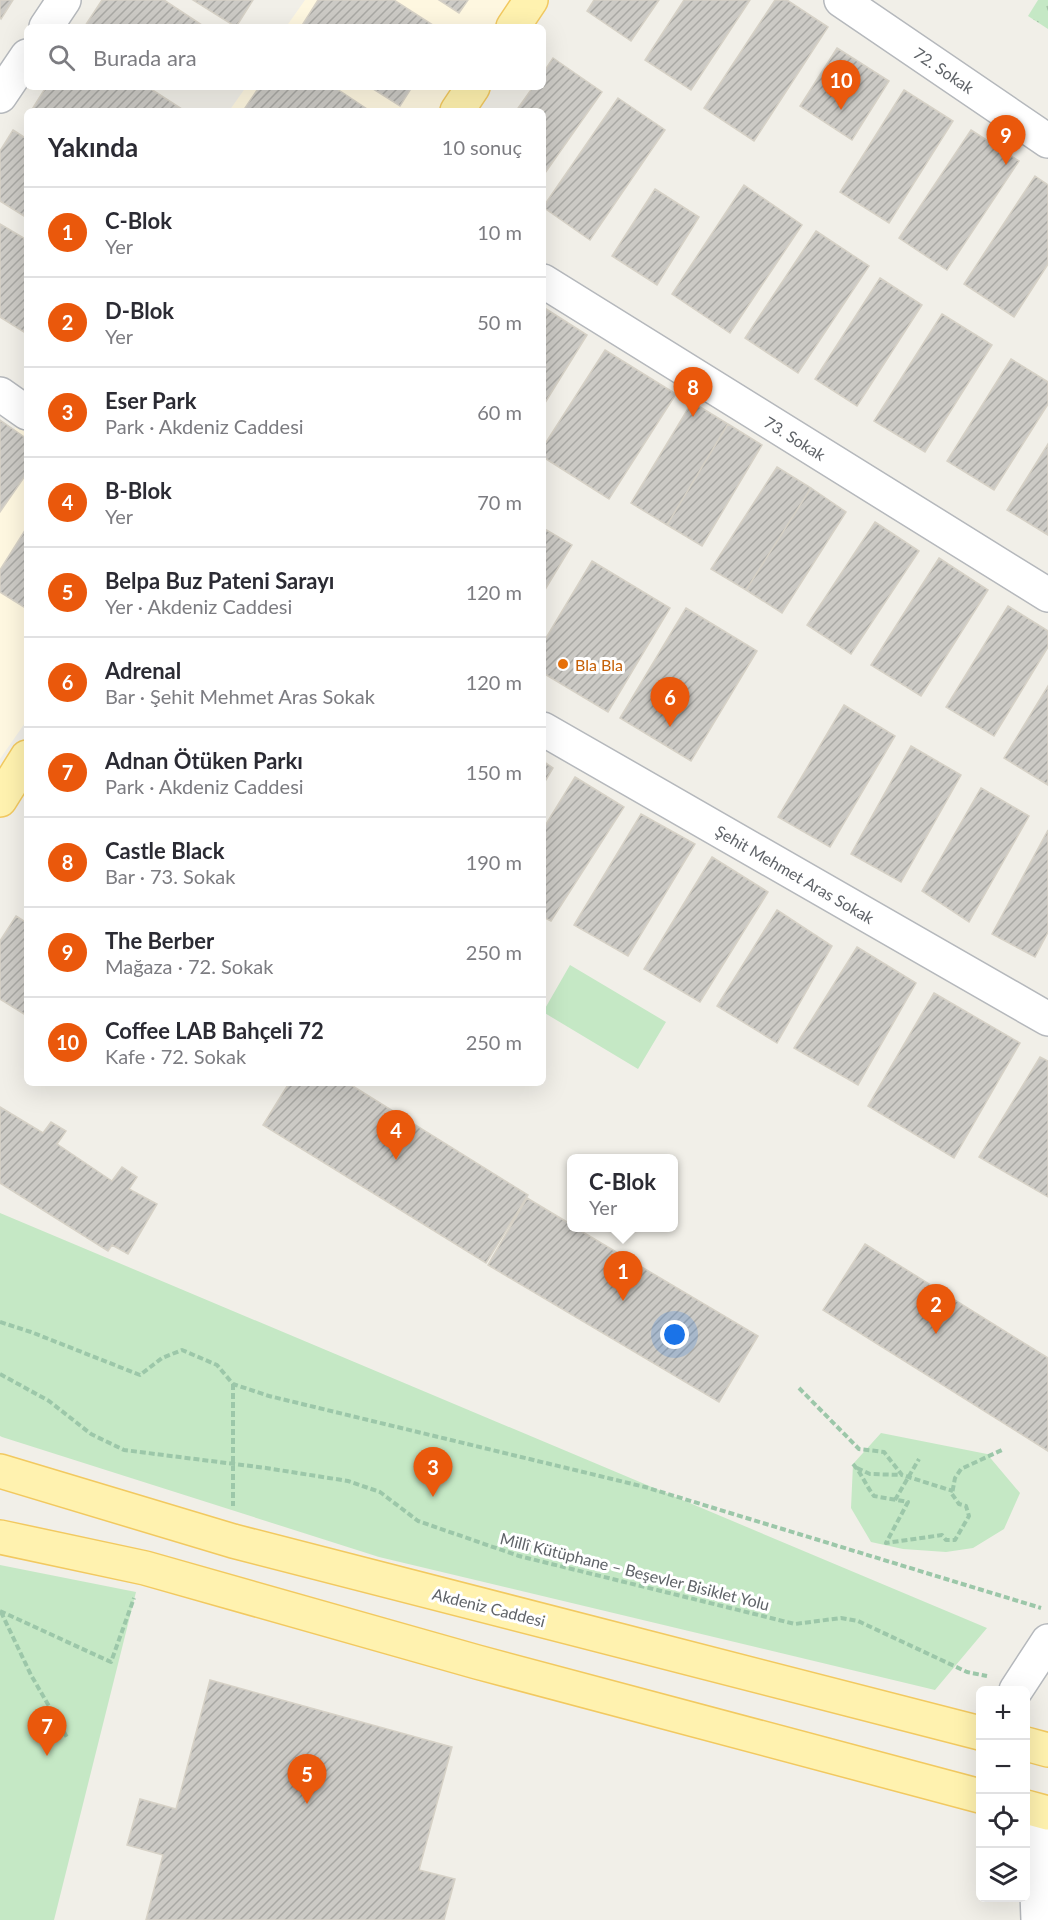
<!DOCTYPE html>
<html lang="tr">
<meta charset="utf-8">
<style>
body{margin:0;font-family:Lato,sans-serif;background:#f2f2f3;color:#2b2b33}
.controls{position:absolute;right:18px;bottom:18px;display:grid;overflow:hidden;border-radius:9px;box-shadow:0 6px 24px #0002}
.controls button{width:54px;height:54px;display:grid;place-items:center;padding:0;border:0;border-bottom:2px solid #e1e1e2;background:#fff;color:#2b2b33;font:30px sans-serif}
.you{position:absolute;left:675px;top:1335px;width:21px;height:21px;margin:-15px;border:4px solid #fff;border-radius:50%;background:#1a73e8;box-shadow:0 0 0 9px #1a73e833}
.badge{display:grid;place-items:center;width:39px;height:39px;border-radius:50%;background:#ea580c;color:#fff;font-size:20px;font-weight:700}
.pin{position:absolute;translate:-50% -50px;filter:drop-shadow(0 2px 3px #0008)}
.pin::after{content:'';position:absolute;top:32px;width:21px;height:18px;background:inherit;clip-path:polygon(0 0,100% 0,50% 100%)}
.popup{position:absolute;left:567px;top:1154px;width:111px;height:78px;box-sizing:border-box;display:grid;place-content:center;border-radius:9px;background:#fff;filter:drop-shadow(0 2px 4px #0005);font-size:20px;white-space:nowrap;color:#7c7c81}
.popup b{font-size:22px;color:#2b2b33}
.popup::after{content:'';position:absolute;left:50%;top:100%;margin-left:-12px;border:12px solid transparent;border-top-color:#fff}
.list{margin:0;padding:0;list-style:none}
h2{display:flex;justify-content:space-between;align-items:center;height:78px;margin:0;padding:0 24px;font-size:26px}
h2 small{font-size:20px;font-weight:400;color:#7c7c81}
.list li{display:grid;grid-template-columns:39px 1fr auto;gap:18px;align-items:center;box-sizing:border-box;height:90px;padding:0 24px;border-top:2px solid #e1e1e2}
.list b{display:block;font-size:22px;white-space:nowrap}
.list p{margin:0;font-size:20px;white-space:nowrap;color:#7c7c81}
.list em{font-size:20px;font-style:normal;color:#7c7c81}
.icon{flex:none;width:33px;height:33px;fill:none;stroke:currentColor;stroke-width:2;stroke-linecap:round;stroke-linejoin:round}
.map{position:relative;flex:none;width:1048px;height:1920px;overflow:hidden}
.search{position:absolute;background:#fff;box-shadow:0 6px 24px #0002;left:24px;top:24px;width:522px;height:66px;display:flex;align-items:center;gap:15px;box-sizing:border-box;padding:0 21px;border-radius:9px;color:#7c7c81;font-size:22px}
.panel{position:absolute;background:#fff;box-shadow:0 6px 24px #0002;left:24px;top:108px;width:522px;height:978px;border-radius:9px}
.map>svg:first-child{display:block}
</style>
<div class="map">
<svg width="1048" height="1920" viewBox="0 0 1048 1920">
<defs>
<pattern id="grass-tufts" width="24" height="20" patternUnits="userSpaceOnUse" patternTransform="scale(1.5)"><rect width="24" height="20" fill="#c5e8c5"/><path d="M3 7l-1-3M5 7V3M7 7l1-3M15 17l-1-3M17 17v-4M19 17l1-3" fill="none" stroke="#a3c0a4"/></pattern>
<pattern id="building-hatch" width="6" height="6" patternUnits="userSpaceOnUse" patternTransform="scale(1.5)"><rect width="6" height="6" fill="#cccac5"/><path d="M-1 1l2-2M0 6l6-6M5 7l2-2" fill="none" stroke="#a9a8a4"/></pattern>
</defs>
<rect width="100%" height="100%" fill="#f1efe8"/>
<path fill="#fef7e0" d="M305 0H531L513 27H286Z
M246 87H473L457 111H229Z
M27 409V720L0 759V452Z"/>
<path fill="url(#grass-tufts)" d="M1038 0H1048V29L1028 16Z"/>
<path fill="#c5e8c5" d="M570 965 666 1022 638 1069 543 1012Z
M0 1213 987 1628 935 1690 379 1557 2 1437 0 1436Z
M881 1433 987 1454 1020 1493 1004 1529 973 1548 946 1552 903 1549 871 1542 851 1508 853 1464Z
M0 1565 136 1592 54 1920H0Z"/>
<path fill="url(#building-hatch)" stroke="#d6d1c6" stroke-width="1.5" d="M0 0H13L1 19 0 18Z
M102 0H164L205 27H87L85 26Z
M193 0H253L236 27Z
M318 0H394L436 27H301Z
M439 0H468L459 13Z
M594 0H659L631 41 587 11Z
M684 0H750L691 90 645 60Z
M775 0H787L828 27 754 141 704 108Z
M837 48 889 81 852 140 800 106Z
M553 58 602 92 543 176V111H516L533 87H543V73Z
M46 87H148L185 111H31Z
M259 87H334L370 111H243Z
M370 87H412L400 106Z
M904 90 953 121 889 223 840 192Z
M618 98 665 130 590 240 543 207Z
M13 130 27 139V218L0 201V151Z
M971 130 1019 161 947 270 899 238Z
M1035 176 1048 185V264L1014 317 964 284Z
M744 185 802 225 730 333 672 294Z
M655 189 699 217 657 285 612 256Z
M0 224 27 240V334L0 317Z
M816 231 869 266 798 373 745 338Z
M880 278 922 305 857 406 815 379Z
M543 307 587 335 543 406Z
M942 314 992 345 925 452 874 421Z
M605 350 676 394 609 499 543 457V447Z
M1011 359 1048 382V404L994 490 947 461Z
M692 402 728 424 667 525 631 503Z
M0 420 27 439V473L0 512Z
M728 424 762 445 702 546 667 525Z
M1048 444V535L1007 510Z
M777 467 811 488 746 590 711 569Z
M811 488 846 512 782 613 746 590Z
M875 522 919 551 851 654 807 625Z
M27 527V609L0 592V570Z
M543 528 572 545 543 593Z
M939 558 988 590 921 696 871 665Z
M592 561 670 608 608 712 543 673V643Z
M1008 606 1048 631V647L994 736 946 707Z
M686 608 757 651 691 761 620 718Z
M1048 686V785L1004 758Z
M844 705 895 736 830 847 778 817Z
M911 746 961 775 901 882 851 854Z
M543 761 553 768 543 785Z
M575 777 624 807 551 921 543 917V829Z
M981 788 1029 816 969 922 922 891Z
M641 814 695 844 628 956 574 925Z
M1048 830V932L1035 957 992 934Z
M712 857 768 892 700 1002 644 969Z
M777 910 832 946 777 1043 717 1006Z
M16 916 27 923V1016L0 999V941Z
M857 947 916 983 858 1085 794 1048Z
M934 993 1020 1043 954 1158 868 1106Z
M1040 1057 1048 1061V1197L979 1157Z
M289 1083H348L528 1195 486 1263 263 1125Z
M0 1107 43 1133 51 1122 66 1131 57 1144 112 1181 122 1167 137 1177 129 1189 157 1204 128 1254 112 1245 108 1251 0 1183Z
M527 1198 572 1225V1228H576L758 1336 719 1402 488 1265Z
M865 1244 1048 1358V1451L823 1310Z
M210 1680 452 1747 419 1870 455 1879 444 1920H146L163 1855 127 1845 140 1799 176 1809Z"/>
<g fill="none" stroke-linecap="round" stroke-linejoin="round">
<defs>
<path id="minor" d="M841 0 1048 141
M46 27 64 0
M0 96 27 56
M543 281 1048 595
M0 394 27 413
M543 729 1048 1019
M1016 1690 1048 1641
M1034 1810 1038 1920"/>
<path id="major" d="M513 27 531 0
M457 111 473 87
M0 800 27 757
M0 1471 233 1541 980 1733
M0 1537 145 1568 477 1662 980 1796
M1026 1744 1048 1750
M1026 1807 1048 1813"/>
</defs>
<use href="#minor" stroke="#b5b8bc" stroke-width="36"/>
<use href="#major" stroke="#f2c960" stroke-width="36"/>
<path stroke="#9cc7a9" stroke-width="4" stroke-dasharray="6 3" stroke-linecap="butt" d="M0 1322 31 1332 140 1375 162 1358 182 1350 217 1365 233 1384 269 1396 645 1487 1041 1608
M0 1374 49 1401 91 1434 124 1450 266 1468 348 1481 380 1492 418 1521 519 1556 795 1624 841 1618 858 1621 967 1672 987 1676
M233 1384V1506
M799 1388 859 1449 884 1452 902 1475 953 1491
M853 1464C862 1474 866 1486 874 1496L908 1502 886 1543 942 1535 946 1540H955L969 1516 966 1506 959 1504 952 1494 955 1478 961 1469 1004 1449
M857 1468 870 1474 902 1475
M895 1500 919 1459
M0 1611 111 1662 134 1598
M1 1612 31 1675 68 1739"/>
<use href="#minor" stroke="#fff" stroke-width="33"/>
<use href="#major" stroke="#fff2af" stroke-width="33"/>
</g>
<circle fill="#e8710a" stroke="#fff" stroke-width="2" cx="563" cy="664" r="6"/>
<g text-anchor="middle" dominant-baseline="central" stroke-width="6" stroke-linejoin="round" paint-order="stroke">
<g font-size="16" fill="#5f6368" stroke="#fff">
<text transform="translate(944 70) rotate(34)">72. Sokak</text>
<text transform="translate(795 438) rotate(32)">73. Sokak</text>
<text transform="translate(795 874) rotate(30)">Şehit Mehmet Aras Sokak</text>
<text transform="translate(635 1571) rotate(14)">Millî Kütüphane – Beşevler Bisiklet Yolu</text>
<text transform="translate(489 1607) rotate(14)">Akdeniz Caddesi</text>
</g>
<g font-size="16" fill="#c56008" stroke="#fff" text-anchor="start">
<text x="575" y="664">Bla Bla</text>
</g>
</g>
</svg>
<div class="controls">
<button>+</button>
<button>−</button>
<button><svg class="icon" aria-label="locate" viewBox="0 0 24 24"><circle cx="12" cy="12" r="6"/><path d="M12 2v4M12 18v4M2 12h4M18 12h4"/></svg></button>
<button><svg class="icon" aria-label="layers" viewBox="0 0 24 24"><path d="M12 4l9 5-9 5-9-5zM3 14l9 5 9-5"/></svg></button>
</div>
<div class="you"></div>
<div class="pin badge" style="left:623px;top:1301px">1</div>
<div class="popup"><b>C-Blok</b>Yer</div>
<div class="pin badge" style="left:936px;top:1334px">2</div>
<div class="pin badge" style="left:433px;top:1497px">3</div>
<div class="pin badge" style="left:396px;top:1160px">4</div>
<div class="pin badge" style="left:307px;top:1804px">5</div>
<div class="pin badge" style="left:670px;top:727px">6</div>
<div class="pin badge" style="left:47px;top:1756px">7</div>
<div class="pin badge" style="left:693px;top:417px">8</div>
<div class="pin badge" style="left:1006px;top:165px">9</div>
<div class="pin badge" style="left:841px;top:110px">10</div>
<div class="search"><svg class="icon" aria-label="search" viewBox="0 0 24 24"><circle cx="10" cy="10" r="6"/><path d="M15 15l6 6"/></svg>Burada ara</div>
<section class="panel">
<h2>Yakında<small>10 sonuç</small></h2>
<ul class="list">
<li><span class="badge">1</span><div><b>C-Blok</b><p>Yer</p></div><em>10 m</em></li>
<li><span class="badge">2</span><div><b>D-Blok</b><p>Yer</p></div><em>50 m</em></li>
<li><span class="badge">3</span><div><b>Eser Park</b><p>Park · Akdeniz Caddesi</p></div><em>60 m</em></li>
<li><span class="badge">4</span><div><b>B-Blok</b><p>Yer</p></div><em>70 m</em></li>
<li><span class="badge">5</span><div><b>Belpa Buz Pateni Sarayı</b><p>Yer · Akdeniz Caddesi</p></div><em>120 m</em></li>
<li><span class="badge">6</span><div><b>Adrenal</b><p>Bar · Şehit Mehmet Aras Sokak</p></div><em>120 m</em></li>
<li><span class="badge">7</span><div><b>Adnan Ötüken Parkı</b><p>Park · Akdeniz Caddesi</p></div><em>150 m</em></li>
<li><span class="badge">8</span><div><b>Castle Black</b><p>Bar · 73. Sokak</p></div><em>190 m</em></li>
<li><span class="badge">9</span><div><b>The Berber</b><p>Mağaza · 72. Sokak</p></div><em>250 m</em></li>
<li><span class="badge">10</span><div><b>Coffee LAB Bahçeli 72</b><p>Kafe · 72. Sokak</p></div><em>250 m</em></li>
</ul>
</section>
</div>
